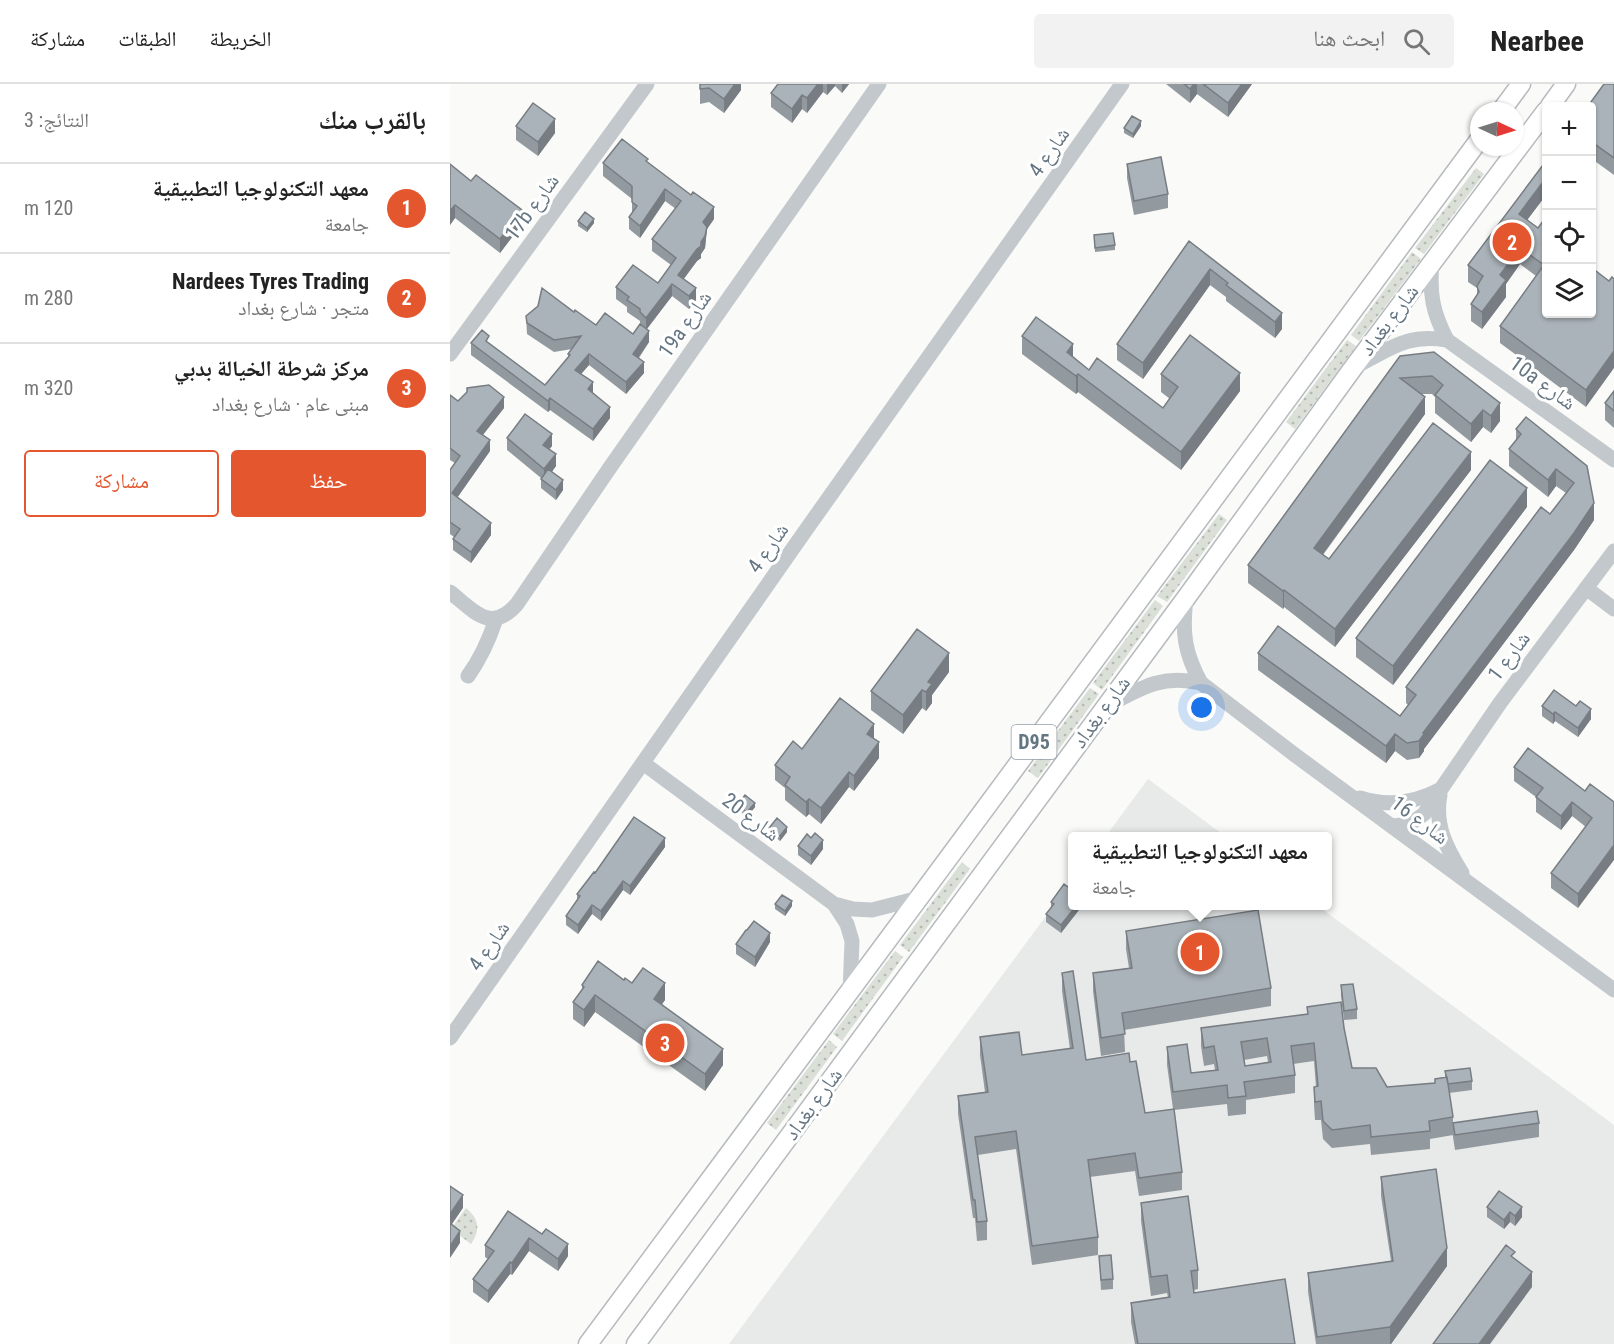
<!DOCTYPE html>
<html lang="ar">
<meta charset="utf-8">
<style>
body{margin:0;font-family:"Roboto Condensed","Noto Naskh Arabic",sans-serif;background:#f2f2f2;color:#222;direction:rtl}
.controls{position:absolute;right:18px;top:18px;display:grid;overflow:hidden;border-radius:6px;box-shadow:0 2px 4px #0004}
.controls button{width:54px;height:54px;display:grid;place-items:center;padding:0;border:0;border-bottom:2px solid #e0e0e0;background:#fff;color:#222;font:30px sans-serif}
.compass{position:absolute;left:1020px;top:18px;width:54px;height:54px;border-radius:50%;background:#fff;box-shadow:0 2px 4px #0004;rotate:94deg}
.you{position:absolute;left:752px;top:624px;width:21px;height:21px;margin:-15px;border:4px solid #fff;border-radius:50%;background:#1a73e8;box-shadow:0 0 0 9px #1a73e833}
.badge{display:grid;place-items:center;width:39px;height:39px;border-radius:50%;background:#e4572e;color:#fff;font-size:20px;font-weight:700}
.pin{position:absolute;translate:-50% -50%;border:3px solid #fff;box-shadow:0 2px 6px #0006}
.popup{position:absolute;left:618px;top:748px;width:264px;height:78px;box-sizing:border-box;display:grid;place-content:center;border-radius:6px;background:#fff;filter:drop-shadow(0 2px 4px #0005);font-size:20px;white-space:nowrap;color:#767676}
.popup b{font-size:22px;color:#222}
.popup::after{content:'';position:absolute;left:50%;top:100%;margin-left:-12px;border:12px solid transparent;border-top-color:#fff}
.list{margin:0;padding:0;list-style:none}
h2{display:flex;justify-content:space-between;align-items:center;height:78px;margin:0;padding:0 24px;font-size:26px}
h2 small{font-size:20px;font-weight:400;color:#767676}
.list li{display:grid;grid-template-columns:39px 1fr auto;gap:18px;align-items:center;box-sizing:border-box;height:90px;padding:0 24px;border-top:2px solid #e0e0e0}
.list b{display:block;font-size:22px;white-space:nowrap}
.list p{margin:0;font-size:20px;white-space:nowrap;color:#767676}
.list em{font-size:20px;font-style:normal;color:#767676}
.actions{display:flex;gap:12px;padding:18px 24px}
.actions a{flex:1;padding:14px 0;border:2px solid #e4572e;border-radius:6px;text-align:center;font-size:21px;color:#e4572e}
.actions .main{background:#e4572e;color:#fff}
.icon{flex:none;width:33px;height:33px;fill:none;stroke:currentColor;stroke-width:2;stroke-linecap:round;stroke-linejoin:round}
.map{position:relative;flex:none;width:1164px;height:1260px;overflow:hidden;direction:ltr}
header{display:flex;align-items:center;gap:36px;box-sizing:border-box;height:84px;padding:0 30px;background:#fff;border-bottom:2px solid #e0e0e0}
header strong{font-size:28px}
nav{display:flex;gap:33px;margin-inline-start:auto;font-size:21px}
.search{width:420px;height:54px;background:#f2f2f2;display:flex;align-items:center;gap:15px;box-sizing:border-box;padding:0 21px;border-radius:6px;color:#767676;font-size:22px}
main{display:flex}
aside{flex:1;background:#fff}
.map>svg:first-child{display:block}
</style>
<header>
<strong>Nearbee</strong>
<div class="search"><svg class="icon" aria-label="search" viewBox="0 0 24 24"><circle cx="10" cy="10" r="6"/><path d="M15 15l6 6"/></svg>ابحث هنا</div>
<nav><a>الخريطة</a><a>الطبقات</a><a>مشاركة</a></nav>
</header>
<main>
<div class="map">
<svg width="1164" height="1260" viewBox="0 0 1164 1260">
<defs>
<pattern id="grass-dots" width="8" height="8" patternUnits="userSpaceOnUse" patternTransform="scale(1.5)"><rect width="8" height="8" fill="#dadfd7"/><path d="M2 2h.1M6 6h.1" fill="none" stroke="#b4b9b4" stroke-width="1.8" stroke-linecap="round"/></pattern>
</defs>
<rect width="100%" height="100%" fill="#fafaf8"/>
<path fill="#e8e9e9" d="M698 695 775 752H656Z
M622 797V822H868L1164 1041V1260H279Z"/>
<path fill="url(#grass-dots)" d="M1026 84 1034 90 974 170 965 164Z
M962 168 971 175 909 257 901 251Z
M897 256 906 262 845 345 836 338Z
M769 430 777 436 717 518 707 512Z
M705 516 713 522 652 606 643 599Z
M640 604 649 610 588 694 578 687Z
M512 778 520 785 459 868 450 861Z
M445 867 453 873 392 957 383 950Z
M379 956 387 963 326 1046 317 1039Z
M16 1124C29 1135 31 1145 21 1160L1 1145Z"/>
<g fill="none" stroke-linecap="round" stroke-linejoin="round">
<defs>
<path id="major" d="M1100 22 1116 0
M1051 27 1071 0
M138 1260C437 860 731 457 1029 56
M186 1260 736 514 903 284 1096 27"/>
</defs>
<use href="#major" stroke="#b5babe" stroke-width="21"/>
<path stroke="#c3c8cc" stroke-width="15" d="M982 179C979 210 983 229 997 256
M0 270 197 0
M904 283C939 266 956 249 997 256L1164 376
M1136 504 1164 525
M0 508C24 527 41 550 67 520L161 382 429 0
M736 514C732 548 734 568 751 599
M18 592C31 574 39 556 46 535
M657 622C691 604 711 590 751 599L845 671 1164 906
M193 679 384 820 397 840 402 857 400 908
M990 711C984 741 997 765 1012 789
M910 714C938 723 965 719 991 705
M943 742 960 740 974 730 1050 619 1164 467
M384 820 403 825 422 826 469 814
M0 954 358 443 672 0"/>
<use href="#major" stroke="#fff" stroke-width="18"/>
</g>
<path fill="#929a9f" fill-rule="evenodd" d="M250 0H291V6L274 29 259 18 250 20Z
M328 0H399L392 9 385 2 377 11 373 8 357 29 352 25 342 39 321 23V9Z
M716 0H802L778 33 747 10 740 19Z
M1164 0V91L1142 75V22Z
M66 42 105 49 88 72 66 56Z
M691 42 683 54 674 49V44Z
M0 66V80L72 140 50 169 5 134 0 141Z
M1096 77V111L1077 136 1142 230 1136 323 1050 259V242L1086 192 1070 180 1056 200V213L1032 245 1021 237V220L1027 211V204L1018 198V181Z
M198 78 264 135 257 145 255 164 251 170V174L247 177 233 195 246 216 239 225 222 212 197 245 199 258 189 274 194 289 176 310 139 281 131 290 143 309 160 334 143 357 100 326 98 328 21 271V259H39L95 301 118 273V270L122 265 104 268 77 250 76 232 124 228 146 241 183 250 190 240V237L177 228V223L166 215V203L208 199 221 181 202 167V155L226 125 215 117 190 154 179 145V133L182 129V115L153 92V79Z
M677 80 718 110V124L684 131 677 94Z
M128 137 144 139 137 148 128 142Z
M644 151 665 161V166L645 168Z
M739 157 832 245 825 254 776 217V213L760 201 693 295 667 276V260Z
M572 252 623 273 639 286 713 324 720 315 711 308V290L790 307 731 386 628 308 626 310 572 270Z
M950 272 1050 337 1041 349 1033 343 1021 358 985 329V313L982 310H972L975 330 873 471 879 475 1021 386 885 563 834 523 833 525 798 499V481Z
M1164 307V344L1155 336V319Z
M0 311 8 317 54 324 33 351 40 367 7 414 41 451 21 479 3 466V455L4 453 0 450V386L5 379 0 376Z
M1066 345 1137 382 1144 436 1124 466 974 665V667L969 674 957 676 945 667 936 679 808 586V569L950 632 958 621 956 619V603L1100 430 1116 409 1106 402 1098 413 1059 382V365L1066 356Z
M57 354 102 362 99 365 106 382 102 388 113 406 106 416 91 404V394L57 366Z
M1077 423 943 601 906 573V554Z
M499 588 482 611V619L476 627 472 624 453 650 421 626V607Z
M1092 622 1141 635 1128 653 1105 637 1103 640 1092 632Z
M424 655 429 674 404 707 399 703 371 740 359 730 356 733 335 716V704L325 696V681L352 665Z
M1064 683 1164 718 1128 824 1101 804V789L1136 743 1122 732 1111 746 1086 728V713L1064 697Z
M287 721 305 723 297 733 287 725Z
M319 744 337 748 330 757 319 748Z
M348 762 373 765 361 781 348 771Z
M215 763 180 811 173 806 151 837 142 830 128 850 116 841V832L127 816V810L145 789Z
M601 818 632 822 611 849 596 838V830L601 823Z
M325 820 342 822 335 832 325 825Z
M297 846 320 858 305 883 286 870V860Z
M676 847 821 904V922L674 946 675 968 651 972 643 907V889L679 884 676 865Z
M612 889 636 976 680 978 695 1029 723 1025 717 981V963L741 989 765 986 764 980 754 982 751 962V944L857 930V923L894 944 902 984 937 1003 985 999V995L995 994V987L1022 997V1006L999 1009 1003 1033V1051L980 1055V1065L921 1071 920 1060 882 1064 873 1055 871 1036H865L864 1021V1003H866L864 977 843 980 845 991V1009L796 1016V1030L778 1032 777 1020 724 1026 732 1088V1106L689 1112 685 1087 640 1093 648 1153V1171L582 1181 566 1065 528 1071 537 1137V1156L527 1157 525 1134H523L508 1030V1012L535 1008 530 971V953L572 971 620 965 612 907ZM817 972 818 978 795 982 794 976Z
M174 896 215 916 212 920 273 981 255 1007 145 928 134 943 123 935V918L132 906V901Z
M891 901 907 925V935L894 936 891 911Z
M1003 1039H1089V1053L1005 1066 1003 1053Z
M931 1093 997 1182 941 1260H866L858 1208V1189L941 1177 931 1112Z
M691 1119 748 1186V1205L744 1206V1209L845 1260H685L681 1238V1219L718 1213 717 1209 701 1212 691 1137Z
M1037 1123H1072V1133L1065 1142 1060 1138 1054 1145 1037 1133Z
M58 1127 118 1172 108 1187 79 1167 62 1191 60 1190 38 1219 23 1208V1195L38 1175 35 1173V1161Z
M649 1172 663 1195V1205L651 1206Z"/>
<path fill="#777d82" d="M285 0H291V6L274 29V15Z
M368 0H373V8L357 29V14Z
M377 0H385V2L377 11Z
M392 0H399L392 9Z
M744 0H747V10L740 19V5Z
M792 0H802L778 33V19Z
M352 11V25L342 39V25Z
M105 35V49L88 72V58Z
M691 37V42L683 54V50Z
M1096 94V111L1069 147V130Z
M215 105V117L190 154V142Z
M5 121V134L0 141V127Z
M264 123V135L257 145 255 164 251 170 253 138Z
M72 126V140L50 169V155Z
M144 135V139L137 148V144Z
M251 162V174L247 177 228 203V191L247 165Z
M1070 164V180L1056 200V213L1032 245V228L1050 191Z
M760 185V201L693 295V279Z
M222 200V212L196 246V234Z
M246 204V216L239 225V212Z
M832 229V245L825 254V238Z
M199 247V258L183 281V270Z
M623 260V278L617 286V268Z
M1164 267V284L1136 323V306Z
M139 270V281L125 297V286Z
M194 278V289L176 310V298Z
M790 289V307L731 386V368Z
M628 290V308L626 310V292Z
M143 298V310L138 305Z
M54 313V324L27 358V347Z
M975 313V330L864 482V464Z
M100 314V326L98 328V317Z
M1050 319V337L1041 349V332Z
M160 323V334L143 357V345Z
M1033 326V343L1021 358V340Z
M102 350V362L93 373V361Z
M40 356V367L2 421V409Z
M1021 368V386L885 563V545Z
M106 370V382L94 397V385Z
M1106 385V402L1098 413V396Z
M113 396V406L106 416V406Z
M1077 404V423L943 601V582Z
M1144 419V436L1124 466 974 665V667L969 674V657L973 649Z
M41 439V451L21 479V468Z
M834 506V523L833 525V507Z
M499 569V588L482 611V619L476 627V608L478 598Z
M472 606V624L453 650V631Z
M1141 625V635L1128 653V644Z
M1105 628V637L1103 640V630Z
M424 640V656L417 650Z
M945 650V667L936 679V662Z
M429 658V674L404 707V692Z
M399 688V703L371 740V724Z
M359 715V730L356 733V718Z
M1122 718V732L1111 746V732Z
M305 719V723L297 733V728Z
M337 743V748L330 757V752Z
M215 754V763L180 811V802Z
M373 756V765L361 781V772Z
M1164 761V776L1128 824V810Z
M173 797V806L151 837V827Z
M342 817V822L335 832V827Z
M142 821V830L128 850V841Z
M626 822H632L611 849V841Z
M320 849V858L305 883V873Z
M215 899V916L204 931V915Z
M145 911V928L134 943V926Z
M273 965V981L255 1007V990Z
M13 1111V1124L0 1143V1130Z
M1072 1123V1133L1065 1142V1132Z
M1060 1128V1138L1054 1145V1136Z
M10 1147V1159L0 1174V1162Z
M79 1154V1167L62 1191V1179Z
M118 1160V1172L108 1187V1175Z
M997 1164V1182L941 1260H940V1243Z
M60 1178V1190L38 1219V1207Z
M1082 1188V1203L1040 1260H1029Z"/>
<path fill="#aab3b9" stroke="#777d82" stroke-width="1.5" fill-rule="evenodd" d="M250 0H285L274 15 259 4 250 5Z
M328 0H368L357 14 352 11 342 25 321 9Z
M734 0H744L740 5Z
M753 0H792L778 19Z
M1154 0H1164V74L1142 58V22H1138Z
M83 19 105 35 88 58 66 42Z
M682 32 691 37 683 50 674 44Z
M172 55 198 75 196 77 241 111 243 108 264 123 253 138 257 143 255 152 251 158V162L247 165 228 191 246 204 239 212 222 200 196 234 190 228V225L177 216 179 213 166 203 183 181 208 199 226 174 202 155 231 117 215 105 190 142 179 133 187 122 182 118V102L153 79Z
M711 73 718 110 684 117 677 80Z
M1096 77V94L1069 130 1088 144 1096 133V230H1142V184L1159 197 1162 193 1164 195V267L1136 306 1050 242 1094 181 1070 164 1050 191 1056 196 1032 228 1021 220 1029 208 1027 202 1033 192 1018 181Z
M0 80 21 97 26 91 72 126 50 155 5 121 0 127Z
M135 128 144 135 137 144 128 137Z
M663 149 665 161 645 164 644 151Z
M739 157 832 229 825 238 776 201 778 199 760 185 693 279 667 260Z
M92 204 124 228 125 226 146 241 155 229 183 250 190 240 199 247 183 270 194 278 176 298 139 270 125 286 143 298 138 305 160 323 143 345 100 314 98 317 21 259 32 246 39 252 36 257 95 301 120 271 118 270 131 252 104 256 77 239 76 232 88 222Z
M586 233 623 260 617 268 639 286 647 274 713 324 728 303 711 290 740 251 790 289 731 368 628 290 626 292 572 252Z
M984 268 1050 319 1041 332 1033 326 1021 340 985 311 993 301 982 292 950 294 975 313 864 464 879 475 983 339 1021 368 885 545 834 506 833 507 798 481 950 272Z
M39 301 54 313 27 347 40 356 2 409 41 439 21 468 3 455 10 445 0 438V386L10 372 0 364V311L8 317 17 308V304Z
M1164 307V327L1155 319Z
M75 330 102 350 93 361 106 370 94 385 57 354Z
M1076 333 1137 382 1144 419 1124 449 973 649 974 650 969 657 957 659 945 650 936 662 808 569 828 542 950 632 966 611 956 603 1091 423 1100 430 1124 399 1106 385 1098 396 1059 365 1071 350 1066 345Z
M1040 376 1077 404 943 582 906 554Z
M98 385 113 396 106 406 91 395Z
M467 545 499 569 478 598 482 600 476 608 472 606 453 631 421 607Z
M1104 606 1126 622 1130 617 1141 625 1128 644 1105 628 1103 630 1092 622Z
M390 614 424 640 417 650 429 658 404 692 399 688 371 724 359 715 356 718 335 701 340 693 325 681 343 657 352 665Z
M1078 664 1135 707 1140 700 1164 718V761L1128 810 1101 789 1142 734 1122 718 1111 732 1086 713 1093 704 1064 683Z
M295 711 305 719 297 728 287 721Z
M184 733 215 754 180 802 173 797 151 827 142 821 128 841 116 832 130 812 127 810 144 788 145 789Z
M327 734 337 743 330 752 319 744Z
M365 749 373 756 361 772 348 762 357 750 361 754Z
M614 800 622 806V822H626L611 841 596 830 604 820 601 818Z
M332 811 342 817 335 827 325 820Z
M808 826 821 904 672 929 675 950 651 954 643 889 682 884 676 847Z
M304 837 320 849 305 873 286 860 296 846H297Z
M148 877 174 896 175 894 182 899 193 884 215 899 204 915 273 965 255 990 145 911 134 926 123 918 134 903 132 901Z
M623 887 636 976 679 969 680 978 686 977 695 1029 724 1025 732 1088 689 1094 685 1069 638 1076 648 1153 582 1162 566 1047 525 1053 537 1137 527 1138 525 1116H523L508 1012 538 1008 530 953 569 948 572 971 623 964 612 889Z
M903 900 907 925 894 927 891 901Z
M891 918 894 944 902 984H926L937 1003 985 999V995L997 993 1003 1033 979 1037 980 1047 921 1053 920 1041 882 1046 873 1037 871 1017 865 1018 864 1003 868 1002 864 959 841 962 845 991 794 998 796 1012 778 1014 777 1001 723 1008 717 963 737 960 741 989 768 986 764 962 754 964 751 944 858 930 857 923ZM817 954 821 978 795 982 791 958Z
M1020 984 1022 997 998 1000 995 987Z
M1087 1027 1089 1039 1005 1051 1003 1039Z
M986 1085 997 1164 940 1243 867 1253 858 1189 943 1177 931 1093Z
M0 1102 13 1111 0 1130Z
M1049 1107 1072 1123 1065 1132 1060 1128 1054 1136 1037 1123Z
M738 1112 748 1186 741 1187 744 1209 835 1195 845 1260H688L681 1219 720 1213 717 1191 701 1193 691 1119Z
M58 1127 92 1150 96 1145 118 1160 108 1175 79 1154 62 1179 60 1178 38 1207 23 1195 44 1167 35 1161Z
M0 1139 10 1147 0 1162Z
M1056 1161 1065 1168 1061 1172 1082 1188 1029 1260H983Z
M661 1171 663 1195 651 1196 649 1172Z"/>
<g text-anchor="middle" dominant-baseline="central" stroke-width="6" stroke-linejoin="round" paint-order="stroke">
<rect fill="#fff" stroke="#939fa8" stroke-width="1.5" x="561.5" y="641" width="45" height="34" rx="4.5"/>
<g font-size="20" font-weight="bold" fill="#657683">
<text x="584" y="658">D95</text>
</g>
<g font-size="21" fill="#657683" stroke="#fff">
<text transform="translate(599 68) rotate(-55)">شارع 4</text>
<text transform="translate(82 123) rotate(-54)">17b شارع</text>
<text transform="translate(939 236) rotate(-53)">شارع بغداد</text>
<text transform="translate(235 240) rotate(-55)">19a شارع</text>
<text transform="translate(1093 299) rotate(36)">10a شارع</text>
<text transform="translate(318 464) rotate(-55)">شارع 4</text>
<text transform="translate(1059 572) rotate(-53)">شارع 1</text>
<text transform="translate(651 628) rotate(-54)">شارع بغداد</text>
<text transform="translate(301 733) rotate(37)">شارع 20</text>
<text transform="translate(970 736) rotate(37)">شارع 16</text>
<text transform="translate(39 862) rotate(-55)">شارع 4</text>
<text transform="translate(363 1020) rotate(-54)">شارع بغداد</text>
</g>
</g>
</svg>
<div class="controls">
<button>+</button>
<button>−</button>
<button><svg class="icon" aria-label="locate" viewBox="0 0 24 24"><circle cx="12" cy="12" r="6"/><path d="M12 2v4M12 18v4M2 12h4M18 12h4"/></svg></button>
<button><svg class="icon" aria-label="layers" viewBox="0 0 24 24"><path d="M12 4l9 5-9 5-9-5zM3 14l9 5 9-5"/></svg></button>
</div>
<svg class="compass" viewBox="-18 -18 36 36"><path d="M0-13l5 13h-10z" fill="#e53935"/><path d="M0 13l5-13h-10z" fill="#767676"/></svg>
<div class="you"></div>
<div class="pin badge" style="left:750px;top:868px">1</div>
<div class="popup"><b>معهد التكنولوجيا التطبيقية</b>جامعة</div>
<div class="pin badge" style="left:1062px;top:158px">2</div>
<div class="pin badge" style="left:215px;top:959px">3</div>
</div>
<aside>
<h2>بالقرب منك<small>النتائج: 3</small></h2>
<ul class="list">
<li><span class="badge">1</span><div><b>معهد التكنولوجيا التطبيقية</b><p>جامعة</p></div><em>120 m</em></li>
<li><span class="badge">2</span><div><b>Nardees Tyres Trading</b><p>متجر · شارع بغداد</p></div><em>280 m</em></li>
<li><span class="badge">3</span><div><b>مركز شرطة الخيالة بدبي</b><p>مبنى عام · شارع بغداد</p></div><em>320 m</em></li>
</ul>
<div class="actions"><a class="main">حفظ</a><a>مشاركة</a></div>
</aside>
</main>
